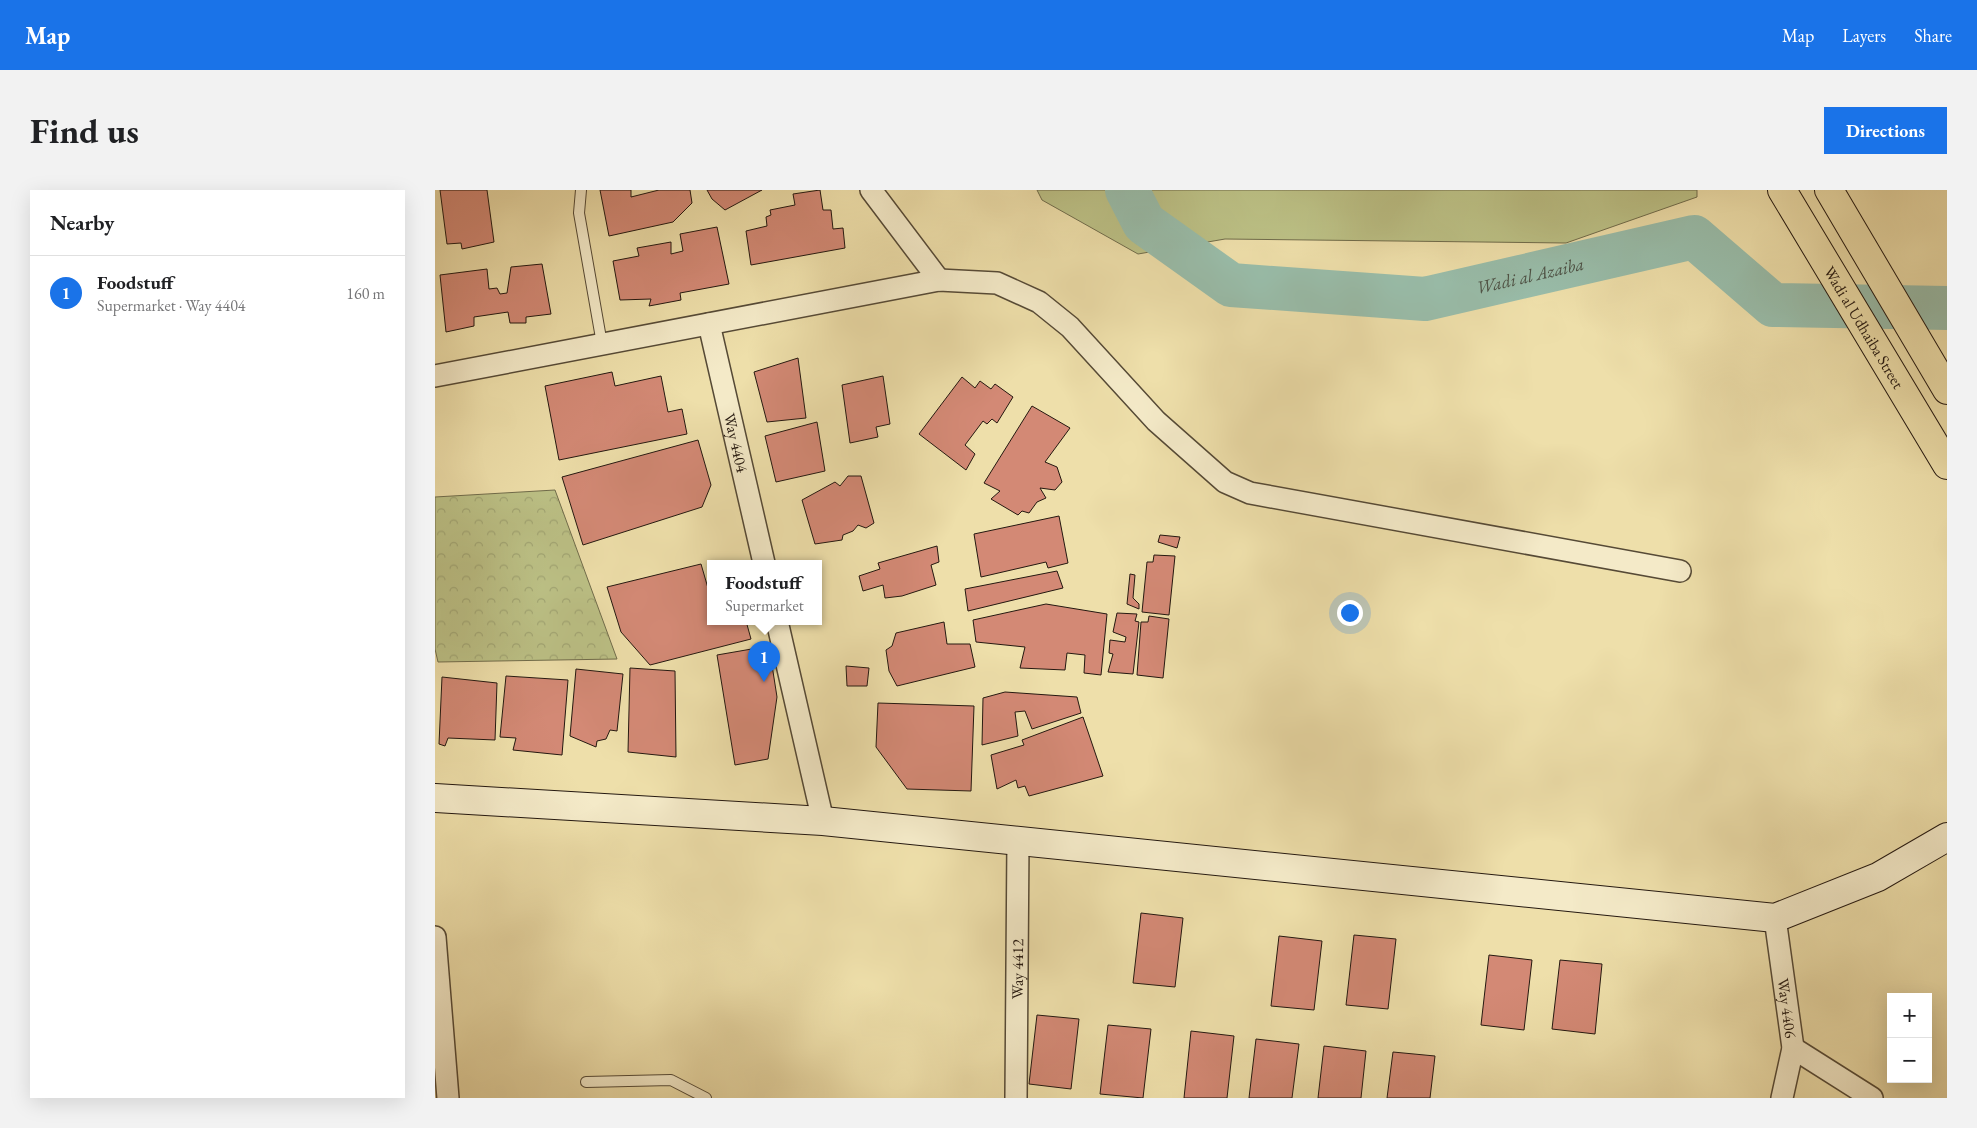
<!DOCTYPE html>
<meta charset="utf-8">
<style>
body{margin:0;font-family:"EB Garamond",serif;background:#f2f2f2;color:#202124}
.controls{position:absolute;right:15px;bottom:15px;display:grid;overflow:hidden;border-radius:0px;box-shadow:0 5px 20px #0002}
.controls button{width:45px;height:45px;display:grid;place-items:center;padding:0;border:0;border-bottom:1px solid #e0e0e0;background:#fff;color:#202124;font:25px sans-serif}
.you{position:absolute;left:914px;top:422px;width:18px;height:18px;margin:-12px;border:4px solid #fff;border-radius:50%;background:#1a73e8;box-shadow:0 0 0 8px #1a73e833}
.badge{display:grid;place-items:center;width:32px;height:32px;border-radius:50%;background:#1a73e8;color:#fff;font-size:16px;font-weight:700}
.pin{position:absolute;translate:-50% -41px;filter:drop-shadow(0 1px 2px #0008)}
.pin::after{content:'';position:absolute;top:26px;width:18px;height:15px;background:inherit;clip-path:polygon(0 0,100% 0,50% 100%)}
.popup{position:absolute;left:272px;top:370px;width:115px;height:65px;box-sizing:border-box;display:grid;place-content:center;border-radius:0px;background:#fff;filter:drop-shadow(0 1px 4px #0005);font-size:16px;white-space:nowrap;color:#757577}
.popup b{font-size:19px;color:#202124}
.popup::after{content:'';position:absolute;left:50%;top:100%;margin-left:-10px;border:10px solid transparent;border-top-color:#fff}
.list{margin:0;padding:0;list-style:none}
h2{display:flex;justify-content:space-between;align-items:center;height:65px;margin:0;padding:0 20px;font-size:21px}
h2 small{font-size:16px;font-weight:400;color:#757577}
.list li{display:grid;grid-template-columns:32px 1fr auto;gap:15px;align-items:center;box-sizing:border-box;height:75px;padding:0 20px;border-top:1px solid #e0e0e0}
.list b{display:block;font-size:19px;white-space:nowrap}
.list p{margin:0;font-size:16px;white-space:nowrap;color:#757577}
.list em{font-size:16px;font-style:normal;color:#757577}
.map{position:relative;flex:none;width:1512px;height:908px;overflow:hidden;border-radius:0px}
header{display:flex;align-items:center;gap:30px;box-sizing:border-box;height:70px;padding:0 25px;background:#1a73e8;color:#fff}
header strong{font-size:24px}
nav{display:flex;gap:28px;margin-inline-start:auto;font-size:18px}
.intro{display:flex;align-items:center;justify-content:space-between;box-sizing:border-box;height:120px;padding:0 30px}
h1{margin:0;font-size:35px}
.button{padding:12px 22px;border-radius:0px;background:#1a73e8;color:#fff;font-size:18px;font-weight:700}
main{display:flex;gap:30px;padding:0 30px}
aside{flex:1;background:#fff;border-radius:0px;box-shadow:0 5px 20px #0002}
.map>svg:first-child{display:block}
</style>
<header>
<strong>Map</strong>
<nav><a>Map</a><a>Layers</a><a>Share</a></nav>
</header>
<div class="intro"><h1>Find us</h1><a class="button">Directions</a></div>
<main>
<aside>
<h2>Nearby<small></small></h2>
<ul class="list">
<li><span class="badge">1</span><div><b>Foodstuff</b><p>Supermarket · Way 4404</p></div><em>160 m</em></li>
</ul>
</aside>
<div class="map">
<svg width="1512" height="908" viewBox="0 0 1512 908">
<defs>
<pattern id="forest-crowns" width="20" height="18" patternUnits="userSpaceOnUse" patternTransform="scale(1.25)"><rect width="20" height="18" fill="#bcc186"/><path d="M2 6a3 3 0 1 1 6 0M12 15a3 3 0 1 1 6 0" fill="none" stroke="#a1a573"/></pattern>
</defs>
<rect width="100%" height="100%" fill="#eedfaa"/>
<filter id="stains"><feTurbulence type="fractalNoise" baseFrequency=".004" numOctaves="4"/><feColorMatrix values="0 0 0 0 .2 0 0 0 0 .09 0 0 0 0 .02 0 0 0 .5 -.17"/></filter>
<radialGradient id="worn" r=".72"><stop offset=".6" stop-color="#630" stop-opacity="0"/><stop offset="1" stop-color="#630" stop-opacity=".3"/></radialGradient>
<path fill="#bcc186" stroke="#706c4b" d="M602 0H1262V7L1131 53 790 49 703 64 607 10Z"/>
<path fill="url(#forest-crowns)" stroke="#706c4b" d="M120 300 182 469 3 472 0 459V307Z"/>
<g fill="none" stroke-linecap="round" stroke-linejoin="round">
<path stroke="#99bdaa" stroke-width="44" id="s1" d="M692 0 709 33 796 95 990 109 1259 47 1338 115 1512 118"/>
</g>
<path fill="#d38975" stroke="#241810" d="M5 0H52L59 52 27 59 26 53 12 54Z
M165 0H196V7L224 0H255L257 13 238 32 174 46Z
M272 0H327L290 20 277 9Z
M385 0 388 20H396L398 39 408 38 410 58 316 75 311 41 332 36 331 27 336 25 335 20 360 15 358 4Z
M282 37 294 94 245 103 246 110 214 116 216 109 185 110 178 71 204 66 202 58 236 52V64L248 61 245 44Z
M107 74 116 124 91 127V133H75L73 122 39 127V136L11 142 5 85 52 79 54 99 62 98 65 104 72 103 76 77Z
M363 168 371 228 332 232 319 182Z
M177 182 180 196 226 186 233 222 247 219 252 244 124 270 110 196Z
M448 186 455 234 441 237 443 247 415 253 407 195Z
M527 187 540 198 545 191 556 199 560 194 578 207 562 233 557 229 552 234 548 231 530 255 540 264 531 280 484 244Z
M597 216 635 238 610 272 622 277 627 292 620 300 605 298 611 308 602 312 594 323 587 321 583 325 556 309 565 301 549 293Z
M382 232 390 281 341 292 330 246Z
M263 250 276 295 267 317 148 355 127 287Z
M413 286H426L439 333 431 338 423 335 418 341 408 345 407 350 380 354 367 310 400 292 405 296Z
M624 326 633 373 613 378 611 372 546 387 539 344Z
M725 345 745 347 742 358 723 352Z
M502 356 504 372 496 375 501 395 467 406 450 408 448 395 428 401 424 386 445 379 443 373Z
M719 365 740 366 734 425 707 422 712 372H718Z
M266 374 275 405V431H311L316 449 215 475 186 442 172 397Z
M622 381 628 398 533 421 530 399Z
M695 384 700 385 698 408 704 414V419L692 414Z
M611 414 672 424 666 485 649 483 650 465 632 463 630 480 585 478 590 457 541 452 538 430Z
M682 423 702 424 700 431 704 432 698 484 673 482 678 464 674 463 675 450 690 452 691 447 678 442Z
M714 426 734 429 728 488 702 485 706 432H713Z
M509 432 512 454H535L540 477 462 496 454 481 451 460 457 456 461 443Z
M334 456 342 507 333 569 300 575 282 465Z
M411 476 434 478 432 496H412Z
M195 478 240 481 241 567 193 562Z
M141 479 188 484 182 541 175 540 171 549 162 551 161 557 135 546Z
M71 486 133 490 127 565 78 560 81 548 65 547Z
M7 487 62 493 60 550 13 548 10 556 4 554Z
M570 502 642 507 646 523 597 539 590 521 580 522 583 546 547 555 548 508Z
M443 513 539 516 536 601 472 599 441 557Z
M648 527 668 586 594 606 590 596 583 598 581 590 562 599 556 565 589 555 587 550Z
M706 723 748 728 740 797 698 793Z
M919 745 961 749 953 819 911 815Z
M844 746 887 751 879 820 836 816Z
M1054 765 1097 770 1089 840 1046 835Z
M1125 770 1167 774 1160 844 1117 839Z
M602 825 644 829 636 899 594 894Z
M673 835 716 839 708 908 665 904Z
M756 841 799 846 792 908H749Z
M821 849 864 854 857 908H814Z
M889 856 931 861 926 908H883Z
M958 862 1000 866 995 908H952Z"/>
<g fill="none" stroke-linecap="round" stroke-linejoin="round">
<defs>
<path id="lane" d="M146 0 144 23 167 154
M151 892 236 890 271 908"/>
<g id="street">
<path d="M436 0 504 90"/>
<path id="s2" d="M274 134 329 373"/>
<path d="M0 186 504 90 562 93 604 112 635 137 721 231 790 292 815 303 1245 381"/>
<path d="M342 431 388 631"/>
<path id="s3" d="M1340 728 1358 858 1347 908"/>
<path d="M0 747 13 908"/>
<path d="M1358 858 1437 908"/>
<path id="s4" d="M581 908 583 650"/>
</g>
<path id="secondary" d="M0 608 388 631 1340 728 1443 687 1512 647"/>
<g id="primary">
<path id="s5" d="M1347 0 1512 275"/>
<path d="M1394 0 1512 200"/>
</g>
</defs>
<use href="#lane" stroke="#564a36" stroke-width="12"/>
<use href="#street" stroke="#564a36" stroke-width="24"/>
<use href="#secondary" stroke="#241810" stroke-width="30"/>
<use href="#primary" stroke="#241810" stroke-width="30"/>
<use href="#lane" stroke="#f4eac8" stroke-width="10"/>
<use href="#street" stroke="#f4eac8" stroke-width="21"/>
<use href="#secondary" stroke="#f4eac8" stroke-width="28"/>
<use href="#primary" stroke="#eedfaa" stroke-width="28"/>
</g>
<g text-anchor="middle" dominant-baseline="central" stroke-width="4" stroke-linejoin="round" paint-order="stroke">
<g font-size="16" fill="#241810" stroke="#f4eac8">
<text stroke="none"><textPath href="#s5" startOffset="160">Wadi al Udhaiba Street</textPath></text>
<text stroke="none"><textPath href="#s2" startOffset="122">Way 4404</textPath></text>
<text stroke="none"><textPath href="#s4" startOffset="129">Way 4412</textPath></text>
<text stroke="none"><textPath href="#s3" startOffset="91">Way 4406</textPath></text>
</g>
<g font-size="18" font-style="italic" fill="#4d5246" stroke="#f4eac8">
<text stroke="none"><textPath href="#s1" startOffset="446">Wadi al Azaiba</textPath></text>
</g>
</g>
<rect width="100%" height="100%" filter="url(#stains)"/>
<rect width="100%" height="100%" fill="url(#worn)"/>
</svg>
<div class="controls">
<button>+</button>
<button>−</button>
</div>
<div class="you"></div>
<div class="pin badge" style="left:329px;top:492px">1</div>
<div class="popup"><b>Foodstuff</b>Supermarket</div>
</div>
</main>
